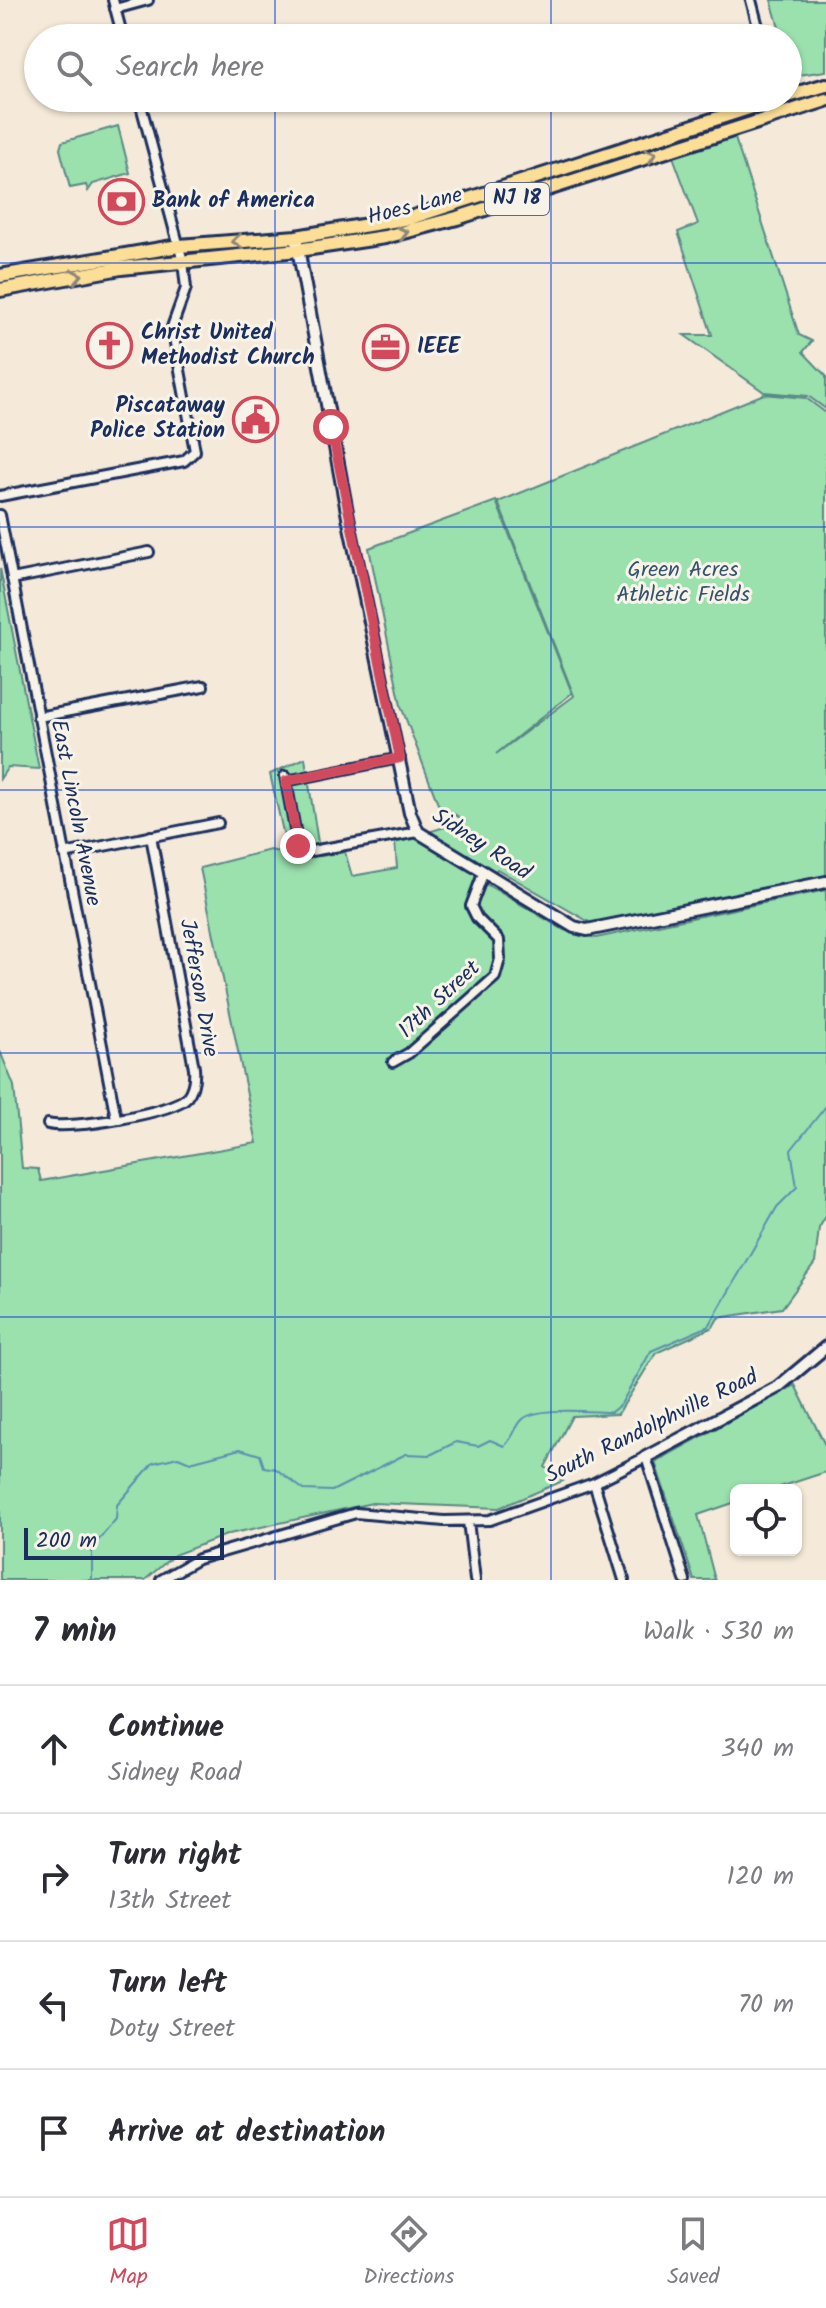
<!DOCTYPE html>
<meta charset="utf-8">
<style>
body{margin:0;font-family:Kalam,sans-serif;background:#f2f2f3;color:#2b2b33}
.controls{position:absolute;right:24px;bottom:24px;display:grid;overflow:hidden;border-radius:12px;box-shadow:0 2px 6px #0004}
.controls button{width:72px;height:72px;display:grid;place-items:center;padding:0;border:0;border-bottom:2px solid #e1e1e2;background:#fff;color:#2b2b33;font:40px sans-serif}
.scale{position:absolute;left:24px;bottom:20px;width:200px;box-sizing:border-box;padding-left:8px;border:4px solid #1b2f5e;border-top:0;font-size:22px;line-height:28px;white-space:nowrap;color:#1b2f5e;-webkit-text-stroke:6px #f7f3e8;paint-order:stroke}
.stop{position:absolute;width:24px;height:24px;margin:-18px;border:6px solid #d1495b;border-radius:50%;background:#fff}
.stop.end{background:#d1495b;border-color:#fff;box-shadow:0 2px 8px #0008}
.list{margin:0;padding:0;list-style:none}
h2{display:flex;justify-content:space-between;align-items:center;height:104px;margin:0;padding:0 32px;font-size:34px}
h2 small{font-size:26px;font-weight:400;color:#7c7c81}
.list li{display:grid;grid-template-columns:52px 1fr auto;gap:24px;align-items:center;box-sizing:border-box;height:128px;padding:0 32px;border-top:2px solid #e1e1e2}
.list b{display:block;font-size:30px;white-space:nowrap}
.list p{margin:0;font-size:26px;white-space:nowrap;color:#7c7c81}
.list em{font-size:26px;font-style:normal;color:#7c7c81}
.icon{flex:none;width:44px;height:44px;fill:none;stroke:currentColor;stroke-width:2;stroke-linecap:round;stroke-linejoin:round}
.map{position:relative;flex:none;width:826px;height:1580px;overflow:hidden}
.search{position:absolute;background:#fff;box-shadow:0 2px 6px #0004;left:24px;right:24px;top:24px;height:88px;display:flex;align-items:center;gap:20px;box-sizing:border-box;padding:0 28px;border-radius:44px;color:#7c7c81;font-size:30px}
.sheet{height:616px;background:#fff}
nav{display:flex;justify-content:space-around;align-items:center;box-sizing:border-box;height:112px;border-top:2px solid #e1e1e2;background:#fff;font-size:22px;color:#7c7c81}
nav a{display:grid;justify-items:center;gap:4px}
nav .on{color:#d1495b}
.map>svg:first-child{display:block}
</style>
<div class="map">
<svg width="826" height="1580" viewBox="0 0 826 1580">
<rect width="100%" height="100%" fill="#f5ead9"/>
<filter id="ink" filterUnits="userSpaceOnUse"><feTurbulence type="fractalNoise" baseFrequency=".0125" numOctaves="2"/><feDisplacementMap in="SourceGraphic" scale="16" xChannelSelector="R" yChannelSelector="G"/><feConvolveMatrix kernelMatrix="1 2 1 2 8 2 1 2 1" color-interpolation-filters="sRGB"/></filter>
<g filter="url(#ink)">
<path fill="#9ae1ae" stroke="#5a8886" stroke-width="2" d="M771 0H826V71L792 76 788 38H782Z
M118 126 130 173 93 184 88 191 86 185 70 188 60 149 62 142Z
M733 132 799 335 812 341 803 352 826 376V409L808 396 764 392 684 335H712L678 232 698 224 671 151Z
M764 394 806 398 826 413V876L591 923 497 869 486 884 564 930 596 938 826 890V1216L819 1228 815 1263 782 1308 718 1318 713 1327 656 1353 618 1414 572 1416 545 1467 563 1481 499 1508 372 1503 229 1534 174 1555 145 1580H0V1051L14 1086 22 1168 38 1169 41 1181 257 1143 200 868 270 850 288 854 270 774 305 758 320 856 345 852 352 876 397 868 395 842 465 821 438 804 401 706 369 548 496 501 572 693 496 754 574 696 498 502Z
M0 568 39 769 8 767 0 779Z
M795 1385 826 1447V1472L771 1490H736V1502L698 1515 715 1580H694L655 1462Z"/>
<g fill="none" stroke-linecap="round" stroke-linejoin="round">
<path stroke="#5b8eb0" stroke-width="2" d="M92 1580V1548L116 1519 117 1505 153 1463 178 1457 190 1462 240 1449 260 1455 264 1467 276 1469 304 1490 332 1491 406 1454 430 1455 456 1442 478 1446 490 1440 504 1446C514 1438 514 1428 522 1420 535 1406 591 1412 611 1412L621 1404 651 1351 709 1326 777 1207 797 1187 791 1150 826 1106"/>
<defs>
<path id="minor" d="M113 0 123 38
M751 0 761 38
M115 9 148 0
M0 496 184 461 195 451 172 327 186 288 183 262 139 98
M0 515 116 1118
M12 579 149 552
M38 717 203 686
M285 776 298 846 306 852 418 832
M286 781 400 758
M64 854 218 823
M393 1062 409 1053 495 977 500 959 499 940 477 918 471 906 483 874
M48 1124C69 1130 173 1113 187 1097 194 1088 195 1079 194 1068L151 836
M594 1483 624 1580
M468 1521 475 1580
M161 1580 198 1559 356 1513 444 1521 490 1520 594 1483 646 1457 685 1580"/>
<path id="tertiary" d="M297 243 348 517 410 813 418 832 574 927 587 930 826 882
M646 1457 778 1387 826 1347"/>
<path id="trunk" d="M788 96 826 85
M0 276 179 246 296 237 410 218 780 98
M0 290 121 268 298 250 385 237 457 218 826 100"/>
</defs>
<use href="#minor" stroke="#1b2f5e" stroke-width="14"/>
<use href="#tertiary" stroke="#1b2f5e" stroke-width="16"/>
<use href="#trunk" stroke="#1b2f5e" stroke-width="18"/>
<use href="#minor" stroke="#f7f3e8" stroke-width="8"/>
<use href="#tertiary" stroke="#f7f3e8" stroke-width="10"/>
<use href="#trunk" stroke="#fcde96" stroke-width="12"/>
</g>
<defs><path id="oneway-chevron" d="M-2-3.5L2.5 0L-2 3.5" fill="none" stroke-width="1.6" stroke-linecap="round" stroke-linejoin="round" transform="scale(2)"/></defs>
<g stroke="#8c867a">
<use href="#oneway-chevron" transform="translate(651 155) rotate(-18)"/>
<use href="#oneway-chevron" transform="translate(403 233) rotate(-14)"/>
<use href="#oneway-chevron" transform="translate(237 241) rotate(175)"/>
<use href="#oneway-chevron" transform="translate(77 276) rotate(-10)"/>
</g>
</g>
<g fill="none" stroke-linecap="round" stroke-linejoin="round" filter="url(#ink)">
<path stroke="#d1495b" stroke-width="10" d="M298 846 286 781 400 758 331 427"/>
</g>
<path fill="none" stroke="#1d4ed8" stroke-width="2" stroke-opacity="0.55" d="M275 0V38M551 0V38M275 98V1580M551 98V1580M0 263H826M0 527H826M0 790H826M0 1053H826M0 1317H826"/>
<defs>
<symbol id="bank-ring" viewBox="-11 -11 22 22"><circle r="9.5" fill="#f7f3e8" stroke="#d1495b" stroke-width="1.5"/><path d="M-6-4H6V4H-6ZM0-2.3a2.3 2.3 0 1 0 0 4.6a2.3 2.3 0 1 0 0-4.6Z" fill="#d1495b"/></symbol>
<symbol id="church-ring" viewBox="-11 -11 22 22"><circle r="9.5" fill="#f7f3e8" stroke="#d1495b" stroke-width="1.5"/><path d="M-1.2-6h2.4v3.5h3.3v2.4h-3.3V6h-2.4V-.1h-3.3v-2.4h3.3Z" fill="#d1495b"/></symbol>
<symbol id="office-ring" viewBox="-11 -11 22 22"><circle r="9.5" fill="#f7f3e8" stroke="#d1495b" stroke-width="1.5"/><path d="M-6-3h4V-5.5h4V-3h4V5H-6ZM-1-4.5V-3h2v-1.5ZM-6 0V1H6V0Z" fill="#d1495b"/></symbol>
<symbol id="civic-ring" viewBox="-11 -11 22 22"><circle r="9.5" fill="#f7f3e8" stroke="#d1495b" stroke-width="1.5"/><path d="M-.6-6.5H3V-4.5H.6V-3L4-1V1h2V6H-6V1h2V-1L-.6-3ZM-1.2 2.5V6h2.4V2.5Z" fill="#d1495b"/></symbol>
</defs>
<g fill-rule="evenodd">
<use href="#bank-ring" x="96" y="176" width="51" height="51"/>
<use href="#church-ring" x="84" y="320" width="51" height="51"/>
<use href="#office-ring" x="360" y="322" width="51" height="51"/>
<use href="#civic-ring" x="230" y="394" width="51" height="51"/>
</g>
<g text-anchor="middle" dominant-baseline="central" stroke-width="6" stroke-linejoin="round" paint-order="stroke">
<rect fill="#f7f3e8" stroke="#5d6a87" stroke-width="2" x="485" y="183" width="64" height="32" rx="6"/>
<g font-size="20" font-weight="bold" fill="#1b2f5e">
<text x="517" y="199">NJ 18</text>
</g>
<g font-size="22" font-weight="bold" fill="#1b2f5e" stroke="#f7f3e8" text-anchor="start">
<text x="152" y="201">Bank of America</text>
<text x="141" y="333">Christ United<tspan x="141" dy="25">Methodist Church</tspan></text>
<text x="417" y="347">IEEE</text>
<text x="225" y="406" text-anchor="end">Piscataway<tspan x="225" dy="25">Police Station</tspan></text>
</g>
<g font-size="22" fill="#1b2f5e" stroke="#f7f3e8">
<text transform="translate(415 207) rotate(-14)">Hoes Lane</text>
<text transform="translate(75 813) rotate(79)">East Lincoln Avenue</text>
<text transform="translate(481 845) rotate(33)">Sidney Road</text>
<text transform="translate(198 988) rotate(80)">Jefferson Drive</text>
<text transform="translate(440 1000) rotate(-43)">17th Street</text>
<text transform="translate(652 1427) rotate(-26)">South Randolphville Road</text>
</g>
<g font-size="22" fill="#34536e" stroke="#f7f3e8">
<text x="683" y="570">Green Acres<tspan x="683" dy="25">Athletic Fields</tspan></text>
</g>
</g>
</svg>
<div class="controls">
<button><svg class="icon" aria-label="locate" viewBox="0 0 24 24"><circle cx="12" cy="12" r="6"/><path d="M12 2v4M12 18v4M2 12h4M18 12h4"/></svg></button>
</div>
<div class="scale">200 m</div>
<div class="stop" style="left:331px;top:427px"></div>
<div class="stop end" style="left:298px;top:846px"></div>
<div class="search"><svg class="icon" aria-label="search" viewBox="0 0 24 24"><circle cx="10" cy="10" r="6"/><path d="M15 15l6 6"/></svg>Search here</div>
</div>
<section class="sheet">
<h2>7 min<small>Walk · 530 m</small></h2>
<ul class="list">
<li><svg class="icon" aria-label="ahead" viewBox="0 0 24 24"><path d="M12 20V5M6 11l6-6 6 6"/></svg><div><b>Continue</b><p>Sidney Road</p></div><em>340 m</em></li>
<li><svg class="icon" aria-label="right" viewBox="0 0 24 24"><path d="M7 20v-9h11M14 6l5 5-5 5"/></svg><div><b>Turn right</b><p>13th Street</p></div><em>120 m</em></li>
<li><svg class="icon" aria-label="left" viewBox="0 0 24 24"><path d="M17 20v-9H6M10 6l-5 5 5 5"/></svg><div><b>Turn left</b><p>Doty Street</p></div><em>70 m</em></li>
<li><svg class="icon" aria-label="arrive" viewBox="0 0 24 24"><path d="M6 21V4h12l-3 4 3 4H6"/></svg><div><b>Arrive at destination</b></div></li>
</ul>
</section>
<nav>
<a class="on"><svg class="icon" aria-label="map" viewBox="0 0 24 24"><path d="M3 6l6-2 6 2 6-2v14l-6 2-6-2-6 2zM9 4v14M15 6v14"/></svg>Map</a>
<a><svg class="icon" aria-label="directions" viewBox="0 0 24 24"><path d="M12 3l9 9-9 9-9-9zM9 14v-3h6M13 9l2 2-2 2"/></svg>Directions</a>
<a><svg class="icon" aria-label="saved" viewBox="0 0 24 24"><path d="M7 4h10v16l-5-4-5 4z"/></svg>Saved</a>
</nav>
